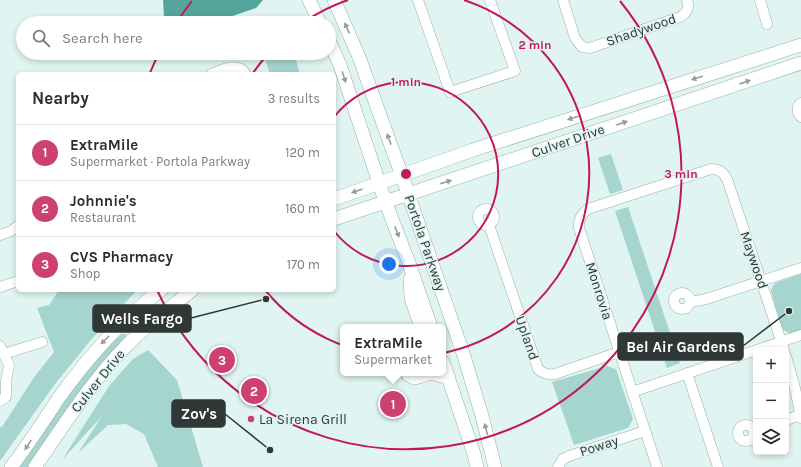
<!DOCTYPE html>
<meta charset="utf-8">
<style>
body{margin:0;font-family:Karla,sans-serif;background:#f7f7f7;color:#2b2b33}
.controls{position:absolute;right:12px;bottom:12px;display:grid;overflow:hidden;border-radius:6px;box-shadow:0 2px 6px #0003}
.controls button{width:36px;height:36px;display:grid;place-items:center;padding:0;border:0;border-bottom:1px solid #e1e1e2;background:#fff;color:#2b2b33;font:20px sans-serif}
.you{position:absolute;left:389px;top:264px;width:14px;height:14px;margin:-10px;border:3px solid #fff;border-radius:50%;background:#1a73e8;box-shadow:0 0 0 6px #1a73e833}
.badge{display:grid;place-items:center;width:26px;height:26px;border-radius:50%;background:#cc4072;color:#fff;font-size:13px;font-weight:700}
.pin{position:absolute;translate:-50% -50%;border:2px solid #fff;box-shadow:0 1px 4px #0006}
.popup{position:absolute;left:340px;top:324px;width:106px;height:52px;box-sizing:border-box;display:grid;place-content:center;border-radius:6px;background:#fff;filter:drop-shadow(0 1px 3px #0005);font-size:13px;white-space:nowrap;color:#7c7c81}
.popup b{font-size:15px;color:#2b2b33}
.popup::after{content:'';position:absolute;left:50%;top:100%;margin-left:-8px;border:8px solid transparent;border-top-color:#fff}
.list{margin:0;padding:0;list-style:none}
h2{display:flex;justify-content:space-between;align-items:center;height:52px;margin:0;padding:0 16px;font-size:17px}
h2 small{font-size:13px;font-weight:400;color:#7c7c81}
.list li{display:grid;grid-template-columns:26px 1fr auto;gap:12px;align-items:center;box-sizing:border-box;height:56px;padding:0 16px;border-top:1px solid #e1e1e2}
.list b{display:block;font-size:15px;white-space:nowrap}
.list p{margin:0;font-size:13px;white-space:nowrap;color:#7c7c81}
.list em{font-size:13px;font-style:normal;color:#7c7c81}
.icon{flex:none;width:22px;height:22px;fill:none;stroke:currentColor;stroke-width:2;stroke-linecap:round;stroke-linejoin:round}
.map{position:relative;flex:none;width:801px;height:467px;overflow:hidden}
.search{position:absolute;background:#fff;box-shadow:0 2px 6px #0003;left:16px;top:16px;width:320px;height:44px;display:flex;align-items:center;gap:10px;box-sizing:border-box;padding:0 14px;border-radius:22px;color:#7c7c81;font-size:15px}
.panel{position:absolute;background:#fff;box-shadow:0 2px 6px #0003;left:16px;top:72px;width:320px;height:220px;border-radius:6px}
.map>svg:first-child{display:block}
</style>
<div class="map">
<svg width="801" height="467" viewBox="0 0 801 467">
<rect width="100%" height="100%" fill="#e0f5f1"/>
<path fill="#a5d5ce" d="M263 53H294L300 74H270Z
M611 154 623 190 610 194 598 158Z
M628 207 680 363 667 368 615 211Z
M801 274V331L790 334 781 328 771 290 775 283Z
M59 290H92L94 292 97 290H137L90 341 55 384 0 461V427H2L35 376 54 352 37 308 49 305Z
M122 334H126L127 338 29 467H18C49 424 82 368 122 334Z
M148 350 177 380 203 467H158L144 434 126 424 108 425 78 453 102 416 62 460 109 386 133 359Z
M607 366 616 369 633 419 628 428 574 445 552 382Z"/>
<path fill="#54a69c" d="M163 0H263L256 8 212 23H167L164 16Z"/>
<g fill="none" stroke-linecap="round" stroke-linejoin="round">
<defs>
<path id="minor" d="M418 0 450 92 515 71 490 0
M563 0 575 38 582 47 590 48 680 17C687 13 690 8 687 0
M760 0 767 24
M211 74C222 70 238 61 246 74
M801 103C796 107 797 112 801 117
M478 217a8 8 0 1 1 16 0a8 8 0 1 1-16 0Z
M489 225 538 369C544 374 548 375 555 374L619 352
M0 235 11 231 18 226
M0 287 18 281
M674 301a8 8 0 1 1 16 0a8 8 0 1 1-16 0Z
M691 302 706 299 801 268
M0 346 9 365 6 381V397L0 401
M4 354 42 342
M786 356 795 388 801 418
M687 373 718 467
M632 392 801 335
M786 420 800 415
M738 433a8 8 0 1 1 16 0a8 8 0 1 1-16 0Z
M558 467 563 459 569 456 645 431
M657 467 579 228C578 220 581 214 588 209L711 169C719 169 723 172 727 179L784 350"/>
<path id="major" d="M309 0 320 23
M334 0 359 57 402 176 464 356 482 416 495 467
M329 41 340 65 385 201 409 263 431 327
M334 199 473 150 801 45
M334 219 801 63
M410 279 411 298 421 327
M443 362 474 454 477 467
M410 373 408 375 415 378 431 373 449 378
M11 467C28 445 43 422 58 399 87 358 121 320 161 290
M35 467C64 425 91 382 127 345 147 325 170 308 192 290"/>
</defs>
<use href="#minor" stroke="#9aadaa" stroke-width="11"/>
<use href="#major" stroke="#9aadaa" stroke-width="14"/>
<use href="#minor" stroke="#fff" stroke-width="10"/>
<use href="#major" stroke="#fff" stroke-width="13"/>
</g>
<defs><path id="oneway-solid" d="M-6-.8H1V-3.2L6.5 0L1 3.2V.8H-6Z"/></defs>
<g fill="#989c9b">
<use href="#oneway-solid" transform="translate(347 28) rotate(-114)"/>
<use href="#oneway-solid" transform="translate(344 77) rotate(72)"/>
<use href="#oneway-solid" transform="translate(697 78) rotate(162)"/>
<use href="#oneway-solid" transform="translate(745 82) rotate(-19)"/>
<use href="#oneway-solid" transform="translate(573 118) rotate(162)"/>
<use href="#oneway-solid" transform="translate(622 123) rotate(-19)"/>
<use href="#oneway-solid" transform="translate(389 139) rotate(-110)"/>
<use href="#oneway-solid" transform="translate(446 182) rotate(-18)"/>
<use href="#oneway-solid" transform="translate(357 191) rotate(161)"/>
<use href="#oneway-solid" transform="translate(397 232) rotate(69)"/>
<use href="#oneway-solid" transform="translate(105 340) rotate(135)"/>
<use href="#oneway-solid" transform="translate(486 429) rotate(-104)"/>
<use href="#oneway-solid" transform="translate(28 445) rotate(124)"/>
</g>
<g fill="none" stroke="#c2185b" stroke-width="2">
<path d="M334 117A92 92 0 1 1 334 231"/>
<path d="M253 73A183 183 0 0 1 268 54M304 22A183 183 0 0 1 348 0M464 0A183 183 0 1 1 265 290"/>
<path d="M150 73A275 275 0 0 1 159 53M177 22A275 275 0 0 1 192 1M620 1A275 275 0 1 1 157 290"/>
</g>
<circle fill="#cc4072" stroke="#e0f5f1" stroke-width="1.5" cx="251" cy="419" r="4"/>
<g text-anchor="middle" dominant-baseline="central" stroke-width="3" stroke-linejoin="round" paint-order="stroke">
<g font-size="14" fill="#303837" stroke="#e0f5f1">
<text transform="translate(641 30) rotate(-19)">Shadywood</text>
<text transform="translate(568 141) rotate(-19)">Culver Drive</text>
<text transform="translate(425 243) rotate(71)">Portola Parkway</text>
<text transform="translate(754 260) rotate(71)">Maywood</text>
<text transform="translate(599 291) rotate(72)">Monrovia</text>
<text transform="translate(527 338) rotate(71)">Upland</text>
<text transform="translate(98 381) rotate(-51)">Culver Drive</text>
<text transform="translate(599 446) rotate(-18)">Poway</text>
</g>
<g font-size="14" fill="#303837" stroke="#e0f5f1" text-anchor="start">
<text x="259" y="419">La Sirena Grill</text>
</g>
</g>
<circle cx="406" cy="174" r="6" fill="#c2185b" stroke="#e0f5f1" stroke-width="2"/>
<g font-size="12" text-anchor="middle" font-weight="bold" fill="#c2185b" stroke="#e0f5f1" stroke-width="3" stroke-linejoin="round" paint-order="stroke">
<text x="535" y="49">2 min</text>
<text x="406" y="86">1 min</text>
<text x="681" y="178">3 min</text>
</g>
<path fill="none" stroke="#303837" stroke-width="1.5" d="M266 299L191 318M789 311L743 346M270 450L225 414"/>
<g fill="#303837" stroke="#e0f5f1" stroke-width="1.5">
<circle cx="266" cy="299" r="4"/>
<circle cx="789" cy="311" r="4"/>
<circle cx="270" cy="450" r="4"/>
</g>
<g fill="#303837" stroke="#303837" stroke-width="1.5">
<rect x="93" y="305" width="98" height="27" rx="4"/>
<rect x="618" y="333" width="125" height="27" rx="4"/>
<rect x="172" y="400" width="53" height="27" rx="4"/>
</g>
<g font-size="15" text-anchor="middle" font-weight="bold" fill="#fff">
<text x="142" y="324">Wells Fargo</text>
<text x="681" y="352">Bel Air Gardens</text>
<text x="199" y="419">Zov's</text>
</g>
</svg>
<div class="controls">
<button>+</button>
<button>−</button>
<button><svg class="icon" aria-label="layers" viewBox="0 0 24 24"><path d="M12 4l9 5-9 5-9-5zM3 14l9 5 9-5"/></svg></button>
</div>
<div class="you"></div>
<div class="pin badge" style="left:393px;top:404px">1</div>
<div class="popup"><b>ExtraMile</b>Supermarket</div>
<div class="pin badge" style="left:254px;top:391px">2</div>
<div class="pin badge" style="left:222px;top:360px">3</div>
<div class="search"><svg class="icon" aria-label="search" viewBox="0 0 24 24"><circle cx="10" cy="10" r="6"/><path d="M15 15l6 6"/></svg>Search here</div>
<section class="panel">
<h2>Nearby<small>3 results</small></h2>
<ul class="list">
<li><span class="badge">1</span><div><b>ExtraMile</b><p>Supermarket · Portola Parkway</p></div><em>120 m</em></li>
<li><span class="badge">2</span><div><b>Johnnie's</b><p>Restaurant</p></div><em>160 m</em></li>
<li><span class="badge">3</span><div><b>CVS Pharmacy</b><p>Shop</p></div><em>170 m</em></li>
</ul>
</section>
</div>
